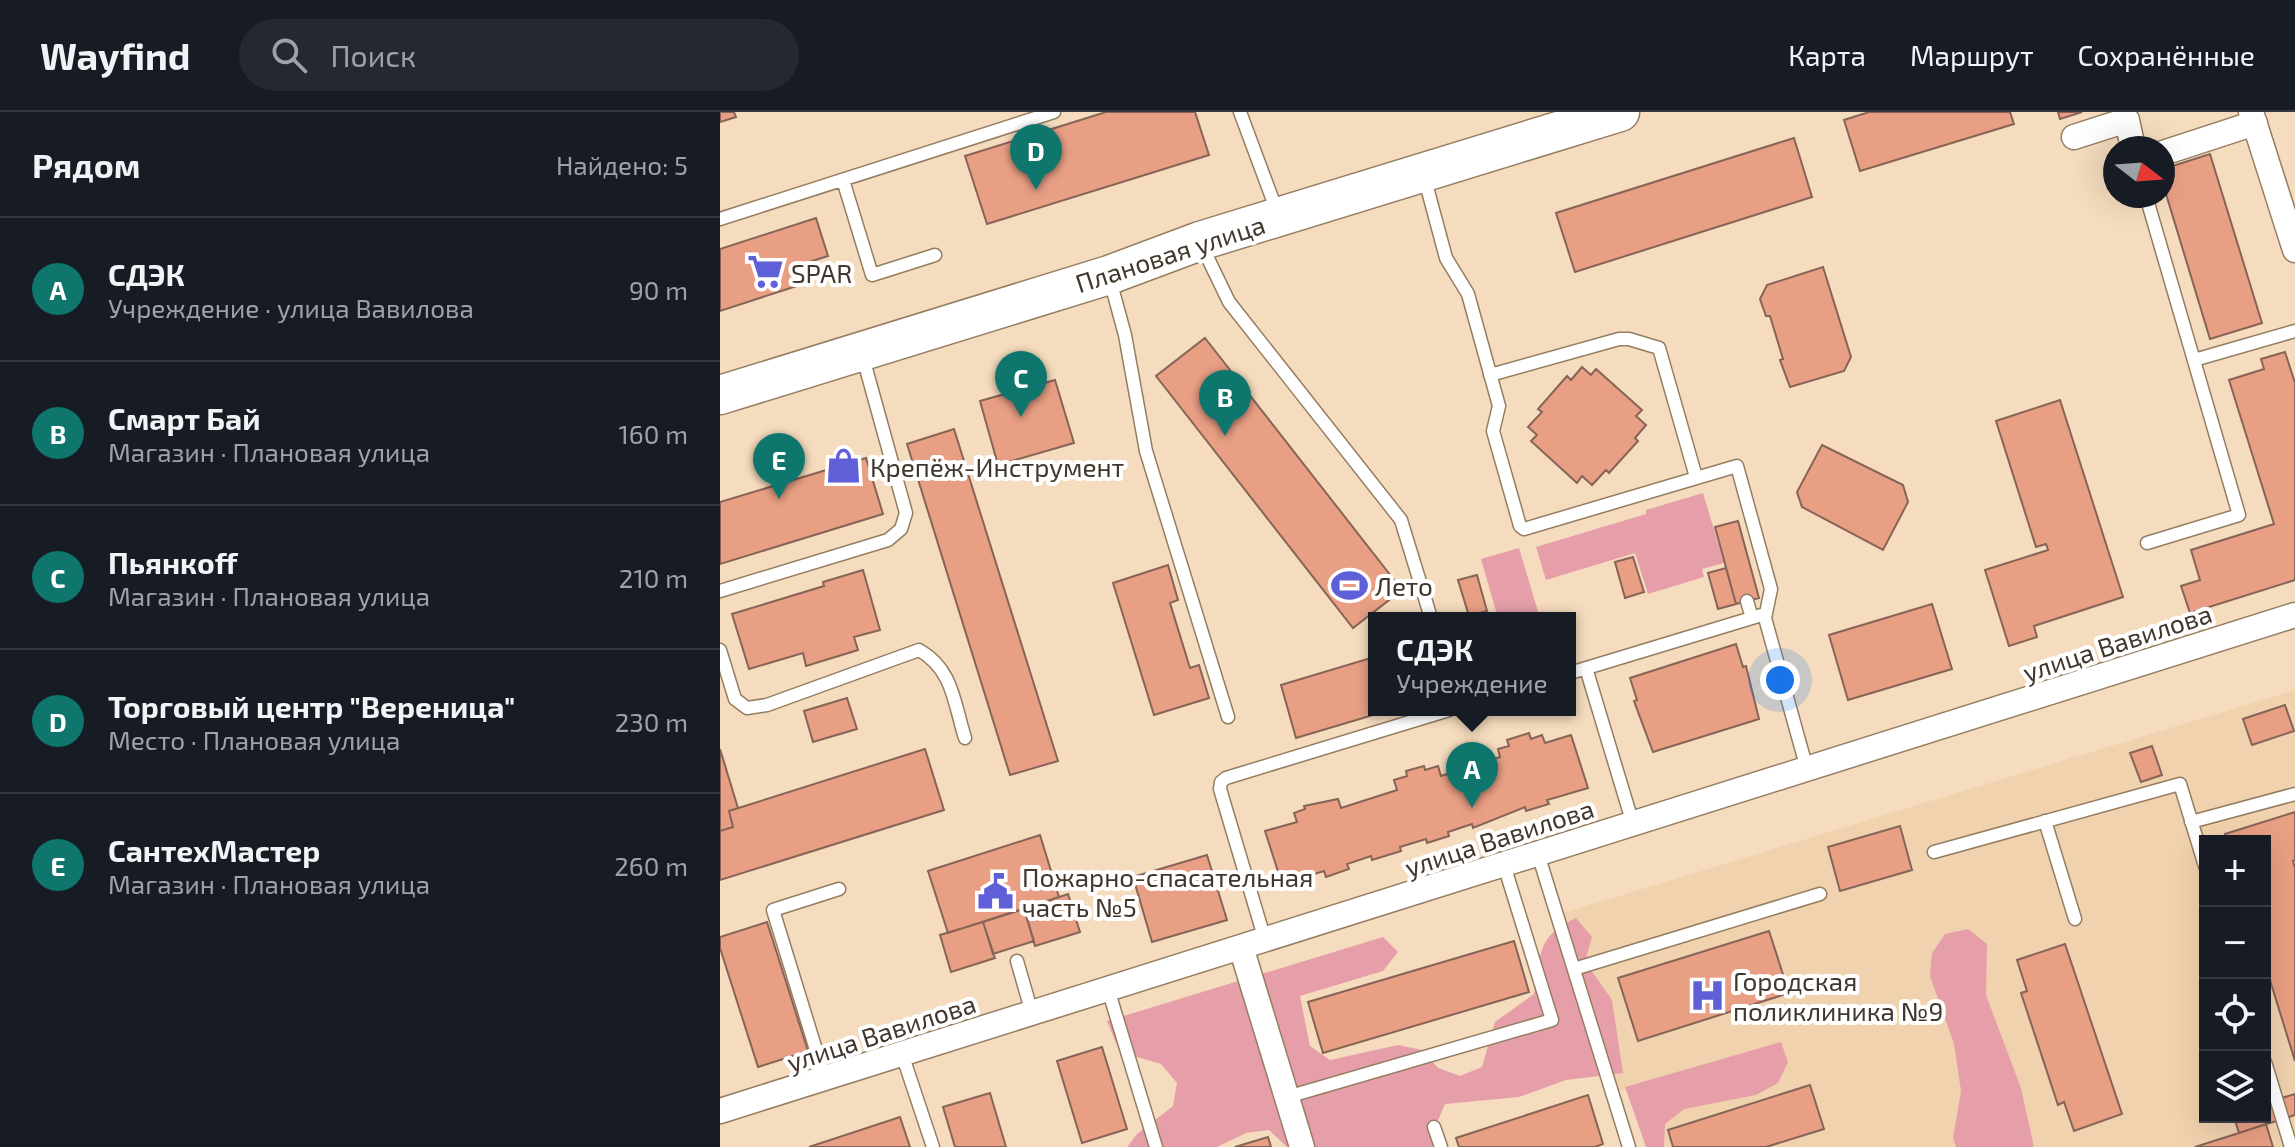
<!DOCTYPE html>
<html lang="ru">
<meta charset="utf-8">
<style>
body{margin:0;font-family:"Exo 2",sans-serif;background:#242831;color:#f1f3f6}
.controls{position:absolute;right:24px;bottom:24px;display:grid;overflow:hidden;border-radius:0px;box-shadow:0 8px 32px #0002}
.controls button{width:72px;height:72px;display:grid;place-items:center;padding:0;border:0;border-bottom:2px solid #363941;background:#171b24;color:#f1f3f6;font:40px sans-serif}
.compass{position:absolute;left:1383px;top:24px;width:72px;height:72px;border-radius:50%;background:#171b24;box-shadow:0 8px 32px #0002;rotate:107deg}
.you{position:absolute;left:1060px;top:568px;width:28px;height:28px;margin:-20px;border:6px solid #fff;border-radius:50%;background:#1a73e8;box-shadow:0 0 0 12px #1a73e833}
.badge{display:grid;place-items:center;width:52px;height:52px;border-radius:50%;background:#0f766e;color:#fff;font-size:26px;font-weight:700}
.pin{position:absolute;translate:-50% -66px;filter:drop-shadow(0 2px 4px #0008)}
.pin::after{content:'';position:absolute;top:42px;width:28px;height:24px;background:inherit;clip-path:polygon(0 0,100% 0,50% 100%)}
.popup{position:absolute;left:648px;top:500px;width:208px;height:104px;box-sizing:border-box;display:grid;place-content:center;border-radius:0px;background:#171b24;filter:drop-shadow(0 2px 6px #0005);font-size:26px;white-space:nowrap;color:#9ea1a6}
.popup b{font-size:30px;color:#f1f3f6}
.popup::after{content:'';position:absolute;left:50%;top:100%;margin-left:-16px;border:16px solid transparent;border-top-color:#171b24}
.list{margin:0;padding:0;list-style:none}
h2{display:flex;justify-content:space-between;align-items:center;height:104px;margin:0;padding:0 32px;font-size:34px}
h2 small{font-size:26px;font-weight:400;color:#9ea1a6}
.list li{display:grid;grid-template-columns:52px 1fr auto;gap:24px;align-items:center;box-sizing:border-box;height:144px;padding:0 32px;border-top:2px solid #363941}
.list b{display:block;font-size:30px;white-space:nowrap}
.list p{margin:0;font-size:26px;white-space:nowrap;color:#9ea1a6}
.list em{font-size:26px;font-style:normal;color:#9ea1a6}
.icon{flex:none;width:44px;height:44px;fill:none;stroke:currentColor;stroke-width:2;stroke-linecap:round;stroke-linejoin:round}
.map{position:relative;flex:none;width:1575px;height:1035px;overflow:hidden}
header{display:flex;align-items:center;gap:48px;box-sizing:border-box;height:112px;padding:0 40px;background:#171b24;border-bottom:2px solid #363941}
header strong{font-size:38px}
nav{display:flex;gap:44px;margin-inline-start:auto;font-size:28px}
.search{width:560px;height:72px;background:#242831;display:flex;align-items:center;gap:20px;box-sizing:border-box;padding:0 28px;border-radius:44px;color:#9ea1a6;font-size:30px}
main{display:flex}
aside{flex:1;background:#171b24}
.map>svg:first-child{display:block}
</style>
<header>
<strong>Wayfind</strong>
<div class="search"><svg class="icon" aria-label="search" viewBox="0 0 24 24"><circle cx="10" cy="10" r="6"/><path d="M15 15l6 6"/></svg>Поиск</div>
<nav><a>Карта</a><a>Маршрут</a><a>Сохранённые</a></nav>
</header>
<main>
<aside>
<h2>Рядом<small>Найдено: 5</small></h2>
<ul class="list">
<li><span class="badge">A</span><div><b>СДЭК</b><p>Учреждение · улица Вавилова</p></div><em>90 m</em></li>
<li><span class="badge">B</span><div><b>Смарт Бай</b><p>Магазин · Плановая улица</p></div><em>160 m</em></li>
<li><span class="badge">C</span><div><b>Пьянкоff</b><p>Магазин · Плановая улица</p></div><em>210 m</em></li>
<li><span class="badge">D</span><div><b>Торговый центр &quot;Вереница&quot;</b><p>Место · Плановая улица</p></div><em>230 m</em></li>
<li><span class="badge">E</span><div><b>СантехМастер</b><p>Магазин · Плановая улица</p></div><em>260 m</em></li>
</ul>
</aside>
<div class="map">
<svg width="1575" height="1035" viewBox="0 0 1575 1035">
<rect width="100%" height="100%" fill="#f6dcbe"/>
<path fill="#f1d2ae" fill-rule="evenodd" d="M1575 578V1035H930L910 976 894 980 840 802ZM1485 729H1545V1005H1485Z"/>
<path fill="#e69fa9" d="M983 381 1004 451 982 457 984 465 928 482 915 441 826 468 816 435 926 402V398Z
M799 436 820 506H778L761 447Z
M856 806 872 825 865 849 892 888 903 961 846 968 799 985 725 992 715 1015 720 1035H567L549 1018 526 1021 497 1035H407L417 1022 453 994 457 971 441 952 417 945 396 931 387 909 663 825 678 840 663 859 580 884 590 934 610 948 678 933 702 938 718 956 740 964 762 955 775 910 814 882C821 843 816 824 856 806Z
M1248 817 1267 832 1266 883 1301 976 1314 1035H1236L1233 1026 1241 979 1234 932 1210 864 1212 841 1225 822Z
M1061 930 1068 950 1058 971 1036 983 964 997 945 1012 944 1035H926L905 975Z"/>
<path fill="#e99f84" stroke="#866457" stroke-width="2" d="M0 0H14L16 5 0 10Z
M386 0H475L489 43 267 112 245 44Z
M1149 0H1290L1294 12 1140 59 1124 8Z
M1338 0H1362L1340 7Z
M1074 26 1092 85 855 160 836 101Z
M1490 42 1542 211 1490 227 1443 72V57Z
M96 106 108 144 86 151 92 169 0 199V137Z
M1103 155 1131 245 1124 259 1070 275 1060 248 1063 247 1050 204H1046L1040 187 1047 173Z
M485 226 682 478 633 516 436 264Z
M1565 240 1575 271V468L1470 501 1461 474 1480 468 1471 438 1554 412 1509 268 1544 257 1541 247Z
M862 255 871 263 876 257 922 298 916 304 926 313 915 326 918 329 889 361 886 358 872 373 862 364 857 371 811 329 817 323 808 315 822 300 818 297 847 264 851 268Z
M335 268 354 331 278 353 260 289Z
M1340 288 1403 485 1314 514 1317 525 1289 534 1265 458 1328 438 1326 432 1316 435 1276 309Z
M234 317 338 649 290 663 187 332Z
M1102 333 1183 373 1188 390 1163 438 1082 395 1077 380Z
M146 346 163 402 0 452V390Z
M1018 409 1039 486 1016 492 995 415Z
M913 445 924 480 905 486 895 450Z
M448 453 458 488 450 491 470 556 479 553 489 586 434 603 393 471Z
M1006 456 1016 492 998 497 988 461Z
M143 458 160 518 134 525 138 538 86 554 83 541 29 557 12 502 104 474 103 470Z
M757 463 767 499 749 504 738 468Z
M1212 492 1232 557 1128 588 1109 523Z
M1016 532 1023 555 1026 554 1039 607 933 640 914 589 917 588 910 566Z
M654 545V598H670L576 626 561 573Z
M127 586 137 617 93 630 84 599Z
M1565 593 1574 619 1532 633 1523 607Z
M809 621 811 627 822 623 825 631 851 623 868 676 827 688 829 692 806 699 805 695 753 716 752 712 728 720 729 724 707 731 706 727 680 735 681 739 652 748 651 744 627 752 629 757 606 765 604 759 562 772 545 719 577 710 574 701 585 697 584 694 618 687 621 696 677 678 674 668 687 664 686 659 704 654 705 658 718 654 721 664 780 645 778 637 789 634 787 628Z
M1432 634 1442 663 1421 670 1410 641Z
M0 637 18 696 9 699 13 715 0 719Z
M205 637 224 698 0 768V719L13 715 9 699Z
M1575 700V748L1573 749 1575 756V949L1545 852V729H1507L1505 722Z
M1180 714 1192 758 1120 779 1108 735Z
M320 723 339 785 228 821 208 759Z
M487 743 507 808 432 830 413 765Z
M348 782 360 820 315 834 304 797Z
M304 797 314 829 273 842 263 810Z
M47 810 88 939 38 955 0 836V825Z
M263 810 275 846 231 860 220 823Z
M1049 819 1069 881 918 929 898 866Z
M794 829 809 880 603 941 588 890Z
M1345 832 1402 1002 1354 1019 1344 990 1338 993 1301 881 1307 879 1297 848Z
M382 935 407 1017 362 1031 337 949Z
M1090 973 1104 1017 1046 1035H953L948 1018Z
M270 981 286 1035H235L223 995Z
M1575 982V1003L1519 1021 1514 1005H1545V991Z
M868 983 883 1032 875 1035H739L736 1026Z
M180 1005 190 1035H89Z
M1546 1012 1553 1035H1475L1519 1021Z
M548 1025 551 1035H515Z"/>
<g fill="none" stroke-linecap="round" stroke-linejoin="round">
<defs>
<path id="service" d="M520 0 558 102
M704 64 726 146 748 182 779 294 773 319 800 414 804 417 1017 354 1051 477 1045 506 1087 657
M123 68 152 163 215 143
M1426 84 1519 403 1427 431
M0 107 334 0
M481 132 509 190 681 408 711 506
M390 168 405 223 426 339 508 605
M1474 248 1575 219
M770 263 899 227H909L939 236 976 365
M0 479 168 428 181 417 186 401 142 242
M1027 489 1032 506
M0 538 15 587 27 596 47 593 199 538C233 557 234 591 245 626
M866 556 913 712
M850 561 1045 502
M1325 709 1355 807
M1471 710 1575 682
M1214 740 1460 672 1485 754
M818 742 909 1035
M545 828 500 677 501 670 506 666 729 598
M297 849 312 901
M854 857 1100 782
M388 877 436 1035
M182 942 213 1035
M1545 950 1571 1035
M105 967 53 798 119 777
M567 985 832 908 784 753
M714 1015 721 1035"/>
<path id="minor" d="M1531 0 1575 138
M1354 25 1407 8 1413 36
M1443 41 1535 11
M521 835 582 1035
M0 999 1575 503"/>
<path id="primary" d="M0 283 389 163 480 129 900 0"/>
</defs>
<use href="#service" stroke="#947d61" stroke-width="15"/>
<use href="#minor" stroke="#947d61" stroke-width="27"/>
<use href="#primary" stroke="#947d61" stroke-width="41"/>
<use href="#service" stroke="#fff" stroke-width="12"/>
<use href="#minor" stroke="#fff" stroke-width="24"/>
<use href="#primary" stroke="#fff" stroke-width="38"/>
</g>
<defs>
<symbol id="supermarket-bare" viewBox="-9 -9 18 18"><path d="M-6-5.5h2.5l.6 2H6L4.5 2H-2.5L-4.4-4H-6ZM-1.5 3.2a1.3 1.3 0 1 0 .1 0ZM3 3.2a1.3 1.3 0 1 0 .1 0Z" fill="#5f5fd7" stroke="#fff" stroke-width="2.5" paint-order="stroke"/></symbol>
<symbol id="shop-bare" viewBox="-9 -9 18 18"><path d="M-5-2.5h2.3a2.7 3.5 0 0 1 5.4 0H5L5.5 6h-11ZM-1.5-2.5h3a1.5 2.3 0 0 0-3 0Z" fill="#5f5fd7" stroke="#fff" stroke-width="2.5" paint-order="stroke"/></symbol>
<symbol id="stadium-bare" viewBox="-9 -9 18 18"><path d="M0-5a6.5 5 0 1 0 0 10a6.5 5 0 1 0 0-10ZM-3.5-1.8h7v3.6h-7Z" fill="#5f5fd7" stroke="#fff" stroke-width="2.5" paint-order="stroke"/></symbol>
<symbol id="civic-bare" viewBox="-9 -9 18 18"><path d="M-.6-6.5H3V-4.5H.6V-3L4-1V1h2V6H-6V1h2V-1L-.6-3ZM-1.2 2.5V6h2.4V2.5Z" fill="#5f5fd7" stroke="#fff" stroke-width="2.5" paint-order="stroke"/></symbol>
<symbol id="hospital-bare" viewBox="-9 -9 18 18"><path d="M-5-5h3v3.5h4V-5h3V5h-3V1.5h-4V5h-3Z" fill="#5f5fd7" stroke="#fff" stroke-width="2.5" paint-order="stroke"/></symbol>
</defs>
<g fill-rule="evenodd">
<use href="#supermarket-bare" x="20" y="134" width="51" height="51"/>
<use href="#shop-bare" x="98" y="328" width="51" height="51"/>
<use href="#stadium-bare" x="604" y="448" width="51" height="51"/>
<use href="#civic-bare" x="250" y="754" width="51" height="51"/>
<use href="#hospital-bare" x="962" y="858" width="51" height="51"/>
</g>
<g text-anchor="middle" dominant-baseline="central" stroke-width="8" stroke-linejoin="round" paint-order="stroke">
<g font-size="26" fill="#41372b" stroke="#fff">
<text transform="translate(450 141) rotate(-18)">Плановая улица</text>
<text transform="translate(1397 530) rotate(-18)">улица Вавилова</text>
<text transform="translate(779 725) rotate(-18)">улица Вавилова</text>
<text transform="translate(161 920) rotate(-18)">улица Вавилова</text>
</g>
<g font-size="26" fill="#41372b" stroke="#fff" text-anchor="start">
<text x="71" y="160">SPAR</text>
<text x="150" y="354">Крепёж-Инструмент</text>
<text x="655" y="473">Лето</text>
<text x="302" y="764">Пожарно-спасательная<tspan x="302" dy="30">часть №5</tspan></text>
<text x="1013" y="868">Городская<tspan x="1013" dy="30">поликлиника №9</tspan></text>
</g>
</g>
</svg>
<div class="controls">
<button>+</button>
<button>−</button>
<button><svg class="icon" aria-label="locate" viewBox="0 0 24 24"><circle cx="12" cy="12" r="6"/><path d="M12 2v4M12 18v4M2 12h4M18 12h4"/></svg></button>
<button><svg class="icon" aria-label="layers" viewBox="0 0 24 24"><path d="M12 4l9 5-9 5-9-5zM3 14l9 5 9-5"/></svg></button>
</div>
<svg class="compass" viewBox="-18 -18 36 36"><path d="M0-13l5 13h-10z" fill="#e53935"/><path d="M0 13l5-13h-10z" fill="#9ea1a6"/></svg>
<div class="you"></div>
<div class="pin badge" style="left:752px;top:696px">A</div>
<div class="popup"><b>СДЭК</b>Учреждение</div>
<div class="pin badge" style="left:505px;top:324px">B</div>
<div class="pin badge" style="left:301px;top:305px">C</div>
<div class="pin badge" style="left:316px;top:78px">D</div>
<div class="pin badge" style="left:59px;top:387px">E</div>
</div>
</main>
